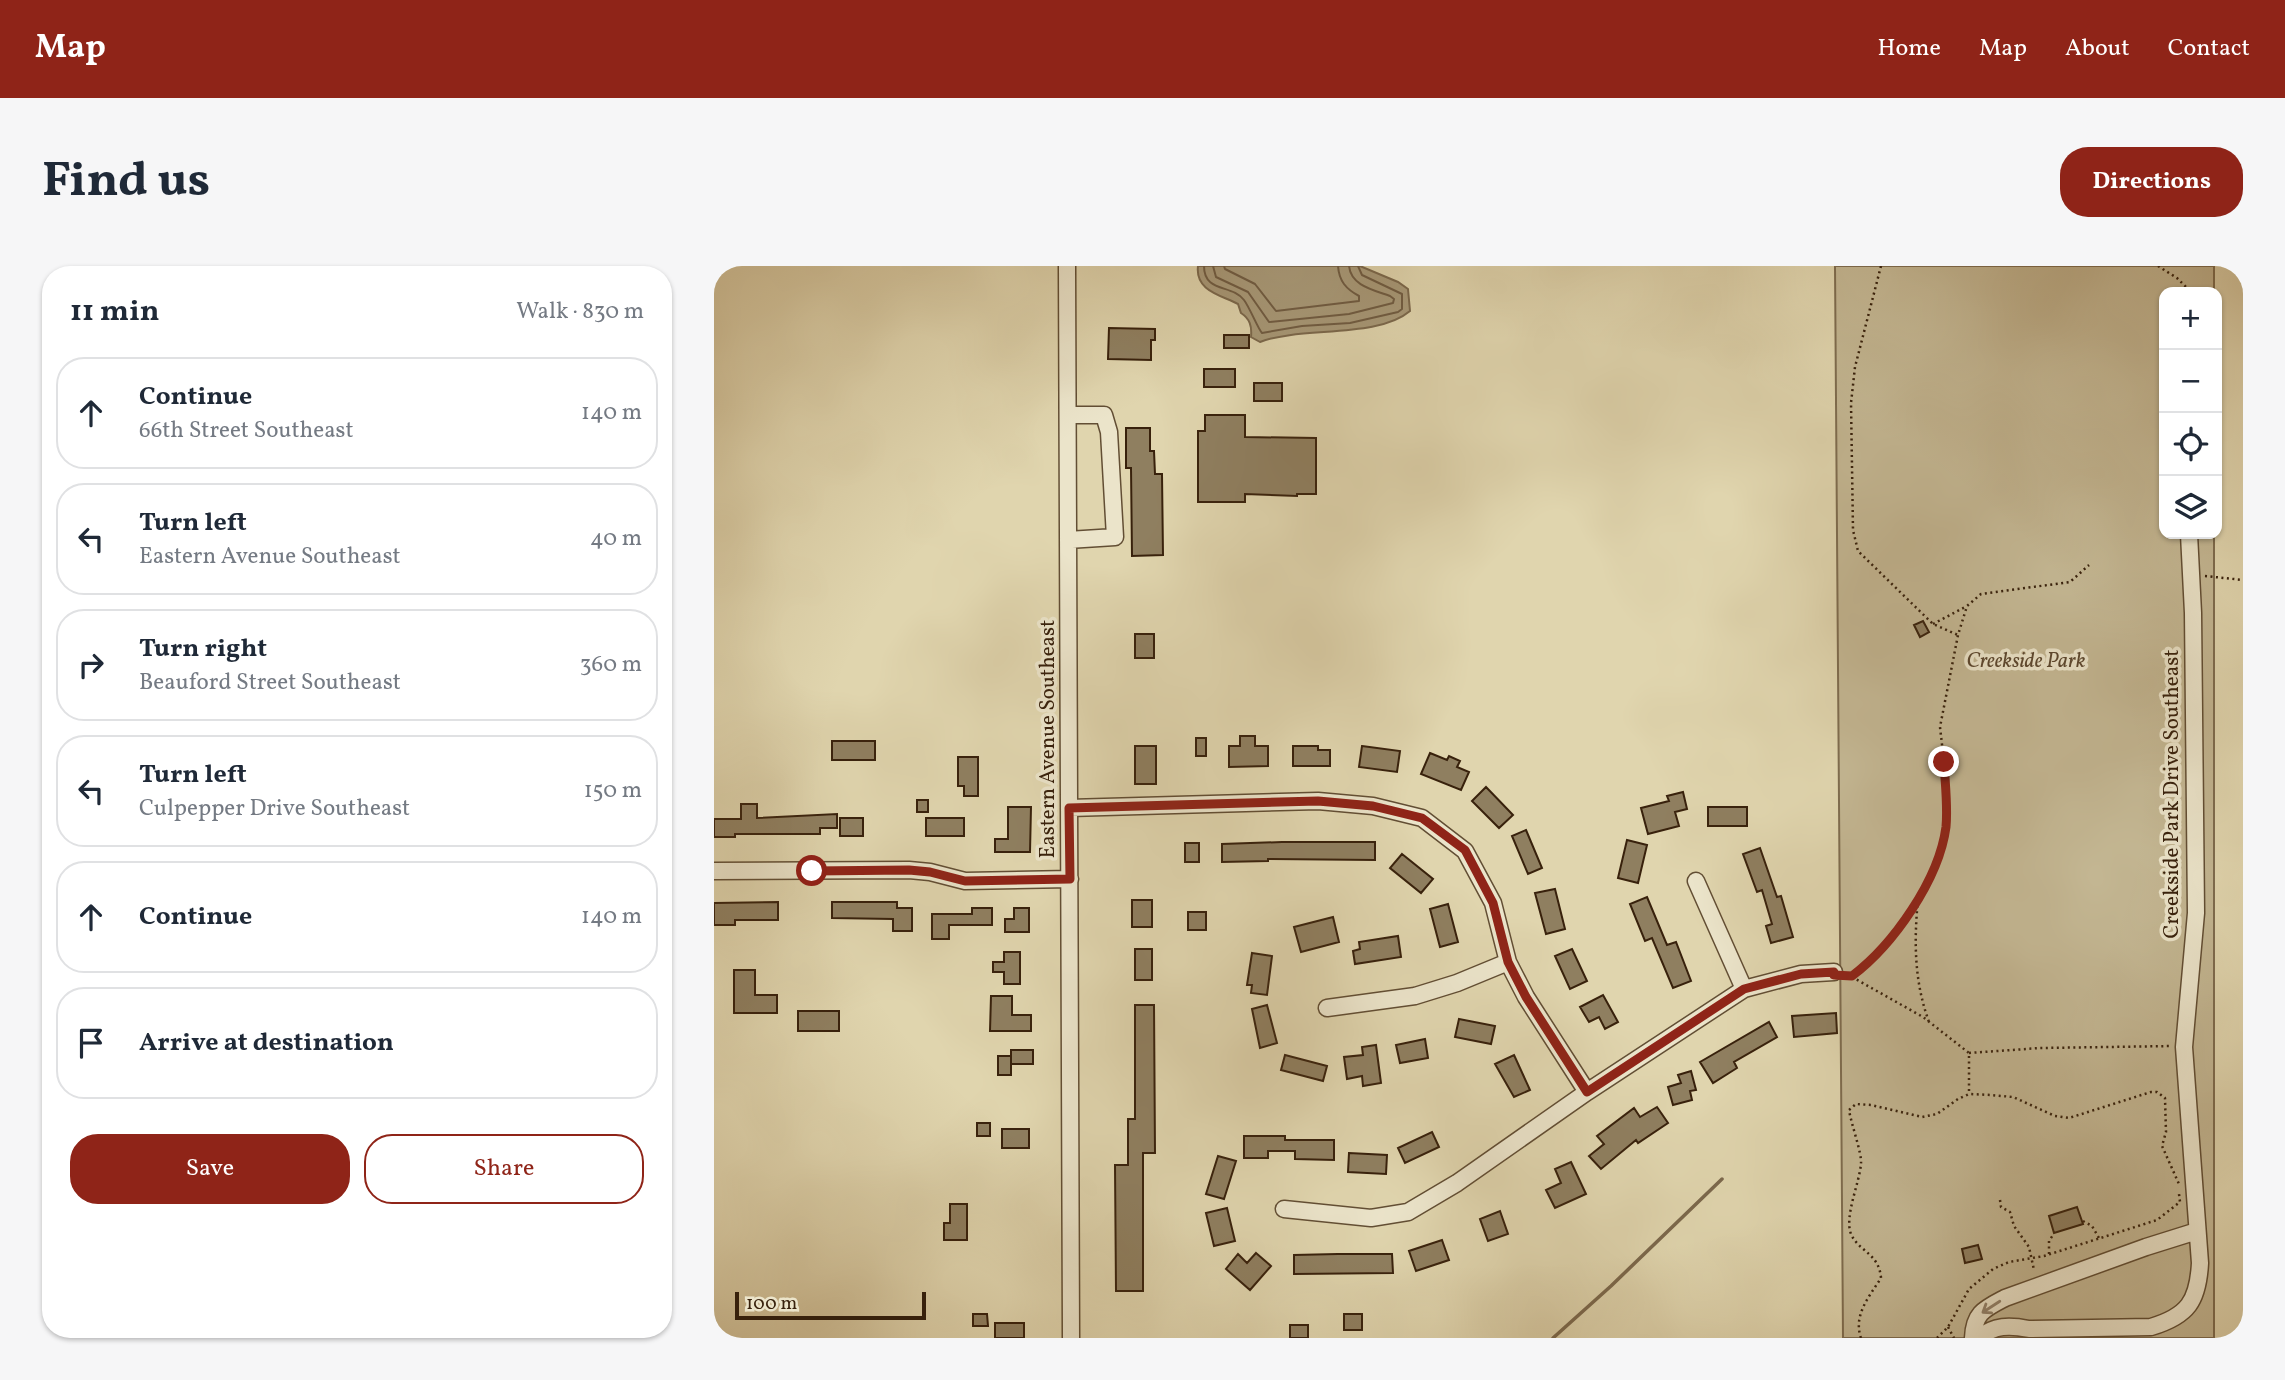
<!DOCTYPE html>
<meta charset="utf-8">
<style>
body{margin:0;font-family:Vollkorn,serif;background:#f6f6f7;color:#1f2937}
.controls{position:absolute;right:21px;top:21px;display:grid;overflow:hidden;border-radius:14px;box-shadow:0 2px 5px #0004}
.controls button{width:63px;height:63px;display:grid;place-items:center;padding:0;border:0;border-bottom:2px solid #e0e1e3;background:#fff;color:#1f2937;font:35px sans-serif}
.scale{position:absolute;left:21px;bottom:18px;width:191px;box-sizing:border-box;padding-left:7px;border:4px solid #38210c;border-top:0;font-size:19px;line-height:24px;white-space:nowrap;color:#38210c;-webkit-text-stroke:5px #ebe4ca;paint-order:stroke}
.stop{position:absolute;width:21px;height:21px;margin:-16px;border:5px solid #8f2418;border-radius:50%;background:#fff}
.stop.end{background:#8f2418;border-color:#fff;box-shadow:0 2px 7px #0008}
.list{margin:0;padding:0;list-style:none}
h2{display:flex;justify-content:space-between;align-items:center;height:91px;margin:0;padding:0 28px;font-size:30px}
h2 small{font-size:23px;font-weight:400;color:#747a83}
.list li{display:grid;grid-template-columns:46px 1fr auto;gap:21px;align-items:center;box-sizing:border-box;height:112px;margin:0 14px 14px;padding:0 14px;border:2px solid #e0e1e3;border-radius:28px}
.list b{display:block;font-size:26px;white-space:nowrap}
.list p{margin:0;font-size:23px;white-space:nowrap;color:#747a83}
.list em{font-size:23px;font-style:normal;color:#747a83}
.actions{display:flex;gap:14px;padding:21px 28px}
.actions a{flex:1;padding:16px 0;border:2px solid #8f2418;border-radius:28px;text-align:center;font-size:24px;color:#8f2418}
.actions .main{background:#8f2418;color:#fff}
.icon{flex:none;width:38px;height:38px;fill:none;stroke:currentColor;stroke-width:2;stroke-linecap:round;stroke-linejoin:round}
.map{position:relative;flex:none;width:1529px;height:1072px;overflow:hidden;border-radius:28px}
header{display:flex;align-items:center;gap:42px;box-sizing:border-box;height:98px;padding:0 35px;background:#8f2418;color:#fff}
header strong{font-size:33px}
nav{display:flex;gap:38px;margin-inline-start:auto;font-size:24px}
.intro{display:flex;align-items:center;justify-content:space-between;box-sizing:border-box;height:168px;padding:0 42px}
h1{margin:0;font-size:49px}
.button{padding:18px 32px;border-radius:28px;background:#8f2418;color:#fff;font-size:24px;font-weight:700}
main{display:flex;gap:42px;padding:0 42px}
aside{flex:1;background:#fff;border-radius:28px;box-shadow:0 2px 5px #0004}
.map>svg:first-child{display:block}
</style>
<header>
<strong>Map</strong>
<nav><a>Home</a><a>Map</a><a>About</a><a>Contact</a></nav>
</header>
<div class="intro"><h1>Find us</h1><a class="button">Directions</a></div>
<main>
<aside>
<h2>11 min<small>Walk · 830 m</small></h2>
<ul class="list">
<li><svg class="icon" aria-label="ahead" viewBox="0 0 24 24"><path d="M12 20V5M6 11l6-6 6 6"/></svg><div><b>Continue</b><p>66th Street Southeast</p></div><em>140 m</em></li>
<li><svg class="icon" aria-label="left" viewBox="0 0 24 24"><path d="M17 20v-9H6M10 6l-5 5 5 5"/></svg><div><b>Turn left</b><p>Eastern Avenue Southeast</p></div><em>40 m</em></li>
<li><svg class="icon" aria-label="right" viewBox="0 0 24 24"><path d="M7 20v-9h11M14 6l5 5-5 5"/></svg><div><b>Turn right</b><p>Beauford Street Southeast</p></div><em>360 m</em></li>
<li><svg class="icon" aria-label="left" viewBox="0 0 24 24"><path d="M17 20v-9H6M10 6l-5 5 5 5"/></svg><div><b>Turn left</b><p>Culpepper Drive Southeast</p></div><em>150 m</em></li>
<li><svg class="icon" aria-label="ahead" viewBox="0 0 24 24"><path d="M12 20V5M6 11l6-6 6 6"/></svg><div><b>Continue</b></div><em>140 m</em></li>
<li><svg class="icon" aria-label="arrive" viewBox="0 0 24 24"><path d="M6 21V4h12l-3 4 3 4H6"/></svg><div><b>Arrive at destination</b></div></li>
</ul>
<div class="actions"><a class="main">Save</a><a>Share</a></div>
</aside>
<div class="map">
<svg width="1529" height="1072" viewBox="0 0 1529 1072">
<rect width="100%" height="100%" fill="#e0d5ae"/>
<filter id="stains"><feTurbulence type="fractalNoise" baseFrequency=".00286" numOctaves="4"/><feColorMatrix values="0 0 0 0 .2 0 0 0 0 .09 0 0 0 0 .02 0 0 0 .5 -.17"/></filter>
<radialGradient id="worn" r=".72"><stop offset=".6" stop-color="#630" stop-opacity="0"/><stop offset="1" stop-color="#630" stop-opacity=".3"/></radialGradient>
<path fill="#c3b692" stroke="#7e6c4f" stroke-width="2" d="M1121 0H1500V26H1450V268H1500V1072H1129Z"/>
<path fill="#a79877" stroke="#7b684c" stroke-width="2" d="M484 0H646L684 16 694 23 696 45C663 73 587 60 546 76L537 71C538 60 536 53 527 47L524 38C507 29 481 25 484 0Z"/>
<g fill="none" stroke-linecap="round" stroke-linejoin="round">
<path stroke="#705c42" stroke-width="2" d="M490 0C490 27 518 18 530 34 536 42 544 63 548 67L588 60 636 57 684 46 688 43V28L648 9 644 0
M499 0 502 11 534 26 555 56 635 48 679 37 680 33 676 30C660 24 637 20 635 0
M510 0 511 3 541 18 562 45 645 35V30C632 23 625 15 624 0"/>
<path stroke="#7b684c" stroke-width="3.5" d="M839 1072 897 1020 1008 913"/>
</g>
<path fill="#8f7f60" stroke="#38210c" stroke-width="2" d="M395 62 441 63V74H437V94L394 93Z
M510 69H535V82H510Z
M490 103H521V121H490Z
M540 117H568V135H540Z
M491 149H531V171L602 172V228H583V230L531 228V236H484V165H491Z
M412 162H436V185H440L441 208H448L449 289 418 290 417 202H412Z
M1209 355 1215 366 1206 371 1200 359Z
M421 368H440V392H421Z
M526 470H541V480H554V500L515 501V480H526Z
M482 472H492V490H482Z
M118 475H161V494H118Z
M421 480H442V518H421Z
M579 480H604V484H616V500H579Z
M648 480 686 485 683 506 645 501Z
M716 487 733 494 735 490 746 495 743 501 755 506 747 524 707 508Z
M244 491H264V530H250V520H244Z
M772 521 799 549 785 562 758 535Z
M969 526 973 543 961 546 965 560 934 568 927 542 955 535 953 530Z
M203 534H214V546H203Z
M27 538H43V552L123 548V562H106V568H21V571H0V553H27Z
M294 541H317L316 586H281V573H294Z
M994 541H1033V560H994Z
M126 552H149V570H126Z
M212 552H250V570H212Z
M812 564 828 602 814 608 798 570Z
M913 574 933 579 924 617 904 612Z
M568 576H661V594L554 593V595L508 596V578Z
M471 577H485V596H471Z
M1046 582 1063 631 1067 630 1079 671 1057 677 1052 660 1058 658 1048 624 1043 626 1029 588Z
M688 588 719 613 707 627 676 602Z
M841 623 851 663 832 668 821 627Z
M933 631 953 679 962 676 977 715 959 722 938 672 931 675 916 638Z
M418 634H438V661H418Z
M64 636V654H21V659H0V637Z
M118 636H183V642H198V665H179V653L118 652Z
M734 638 744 676 726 681 716 643Z
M258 642H278V659H235V673H218V648H258Z
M300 642H315V666H291V653H300Z
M474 646H492V664H474Z
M619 651 625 676 587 686 580 661Z
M684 670 687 691 641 698 639 685 646 683 645 676Z
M421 683H438V714H421Z
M858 683 873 715 856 723 841 690Z
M290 686H306V718H290V706H279V696H290Z
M538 687 558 690 553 729 537 727 538 719H533Z
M20 704H41V729H63V747H20Z
M889 729 904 756 891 763 885 751 875 756 866 741Z
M277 730H298V749H317V765H276Z
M421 739H440L441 887H429V1025H402L401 899H414V853H421Z
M553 739 563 777 546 782 538 743Z
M84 745H125V765H84Z
M1122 747 1123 767 1080 771 1078 750Z
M745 753 781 760 777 778 741 771Z
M1055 756 1063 771 1020 796 1023 802 999 817 986 796Z
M711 773 714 792 686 797 682 779Z
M662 779 667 817 649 820 648 810 633 813 630 791 649 789 648 781Z
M297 784H319V798H297Z
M571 789 613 800 609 815 567 804Z
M800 789 816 824 800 831 781 798Z
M284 790H297V809H284Z
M977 805 982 824 976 825 978 834 959 839 954 821 967 817 964 809Z
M943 841 954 857 924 877 922 874 887 903 875 890 890 878 883 870 920 842 926 851Z
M263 857H276V870H263Z
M288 863H315V882H288Z
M718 866 725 881 691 897 684 882Z
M530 870H571V874H620V894L581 893V885H554V892H530Z
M635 887 673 889 672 908 634 906Z
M504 890 522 895 510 933 492 928Z
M857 896 872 928 841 942 832 924 847 917 841 903Z
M236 938H253V974H230V957H236Z
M1363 941 1369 958 1340 967 1335 950Z
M513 942 521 975 500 980 492 947Z
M786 945 794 968 774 975 766 953Z
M728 974 735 994 702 1005 695 985Z
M1264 979 1268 993 1251 997 1248 983Z
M542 987 557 1000 536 1024 512 1003 524 988 533 997Z
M624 988H678L679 1007 580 1008V989Z
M259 1048H273L274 1060H259Z
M630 1048H648V1064H630Z
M281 1057H310V1072H281Z
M576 1059H594V1072H576Z"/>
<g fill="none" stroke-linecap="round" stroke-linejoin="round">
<defs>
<path id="minor" d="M353 0 357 1072
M354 149H390L395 166 401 271 354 274
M355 542 604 535 659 540 708 552 751 585 779 637 794 696 812 731 873 826
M0 605 195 604 216 606 251 615 356 613
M982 615 1030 723
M613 742 701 730 743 717 794 696
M570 943 657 952 694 946 743 917 873 826 1030 723 1087 708 1120 706
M1259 1072C1260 1047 1270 1043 1291 1032L1432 981 1483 965
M1264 1072C1281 1059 1295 1059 1315 1063L1437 1061C1474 1050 1484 1035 1486 997L1470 781 1482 647 1479 347 1475 268"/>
</defs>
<use href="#minor" stroke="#624e34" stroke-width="19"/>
<path stroke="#38210c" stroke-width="2.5" stroke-dasharray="2 3.5" stroke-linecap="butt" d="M1167 0 1141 101 1137 137 1139 264 1144 285 1219 358 1244 369
M1444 0 1463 12 1477 26
M1491 310 1529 314
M1219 358 1253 340
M1204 633 1226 589 1232 560 1230 496 1226 461 1244 369 1253 340 1267 328 1356 316 1375 299
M1137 711C1166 689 1184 662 1204 633 1200 675 1200 715 1215 756
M1138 711 1209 751 1255 787V828
M1255 787 1326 782 1458 780
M1286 934 1287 941 1296 946 1300 960 1315 981 1320 1004
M1369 955 1378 960 1385 972
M1335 988V975L1339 969
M1234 1061 1240 1072
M1147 1072C1139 1049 1155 1031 1167 1012 1165 987 1145 986 1137 968 1130 950 1146 916 1147 897 1148 888 1137 857 1135 844L1142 838 1157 839 1208 851 1223 848 1244 833 1255 828 1277 829 1299 831 1341 850 1355 852 1437 826H1443L1451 832 1452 866 1448 880 1465 918
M1223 1072 1234 1061 1255 1023 1279 1003 1295 996 1330 990 1443 954 1466 936 1465 928"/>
<use href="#minor" stroke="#ebe4ca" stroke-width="16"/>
</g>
<defs><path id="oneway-shaft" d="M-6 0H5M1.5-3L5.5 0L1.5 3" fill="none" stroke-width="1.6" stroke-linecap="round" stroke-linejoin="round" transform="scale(1.75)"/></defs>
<use stroke="#92826b" href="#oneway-shaft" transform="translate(1277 1041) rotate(147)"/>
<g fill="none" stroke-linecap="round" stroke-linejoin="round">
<path stroke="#8f2418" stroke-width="9" d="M98 605 195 604 216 606 251 615 356 613 355 542 604 535 659 540 708 552 751 584 779 637 794 696 812 731 873 826 1030 723 1087 708 1120 706V709L1138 710C1179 679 1225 614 1232 561 1234 540 1231 517 1230 496"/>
</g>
<g text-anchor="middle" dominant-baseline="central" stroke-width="7" stroke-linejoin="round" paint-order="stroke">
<g font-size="21" font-style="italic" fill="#5b462e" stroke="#ebe4ca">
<text x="1312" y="395">Creekside Park</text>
</g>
<g font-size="21" fill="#38210c" stroke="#ebe4ca">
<text transform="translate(334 473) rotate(-90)">Eastern Avenue Southeast</text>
<text transform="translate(1458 528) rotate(-90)">Creekside Park Drive Southeast</text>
</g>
</g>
<rect width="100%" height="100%" filter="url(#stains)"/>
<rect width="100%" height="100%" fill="url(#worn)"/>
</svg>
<div class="controls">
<button>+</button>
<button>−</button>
<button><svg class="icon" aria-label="locate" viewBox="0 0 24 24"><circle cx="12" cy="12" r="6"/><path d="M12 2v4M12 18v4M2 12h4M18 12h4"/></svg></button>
<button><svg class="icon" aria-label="layers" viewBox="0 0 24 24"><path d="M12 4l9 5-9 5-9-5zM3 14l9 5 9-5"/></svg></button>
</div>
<div class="scale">100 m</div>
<div class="stop" style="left:98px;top:605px"></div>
<div class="stop end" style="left:1230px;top:496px"></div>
</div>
</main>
